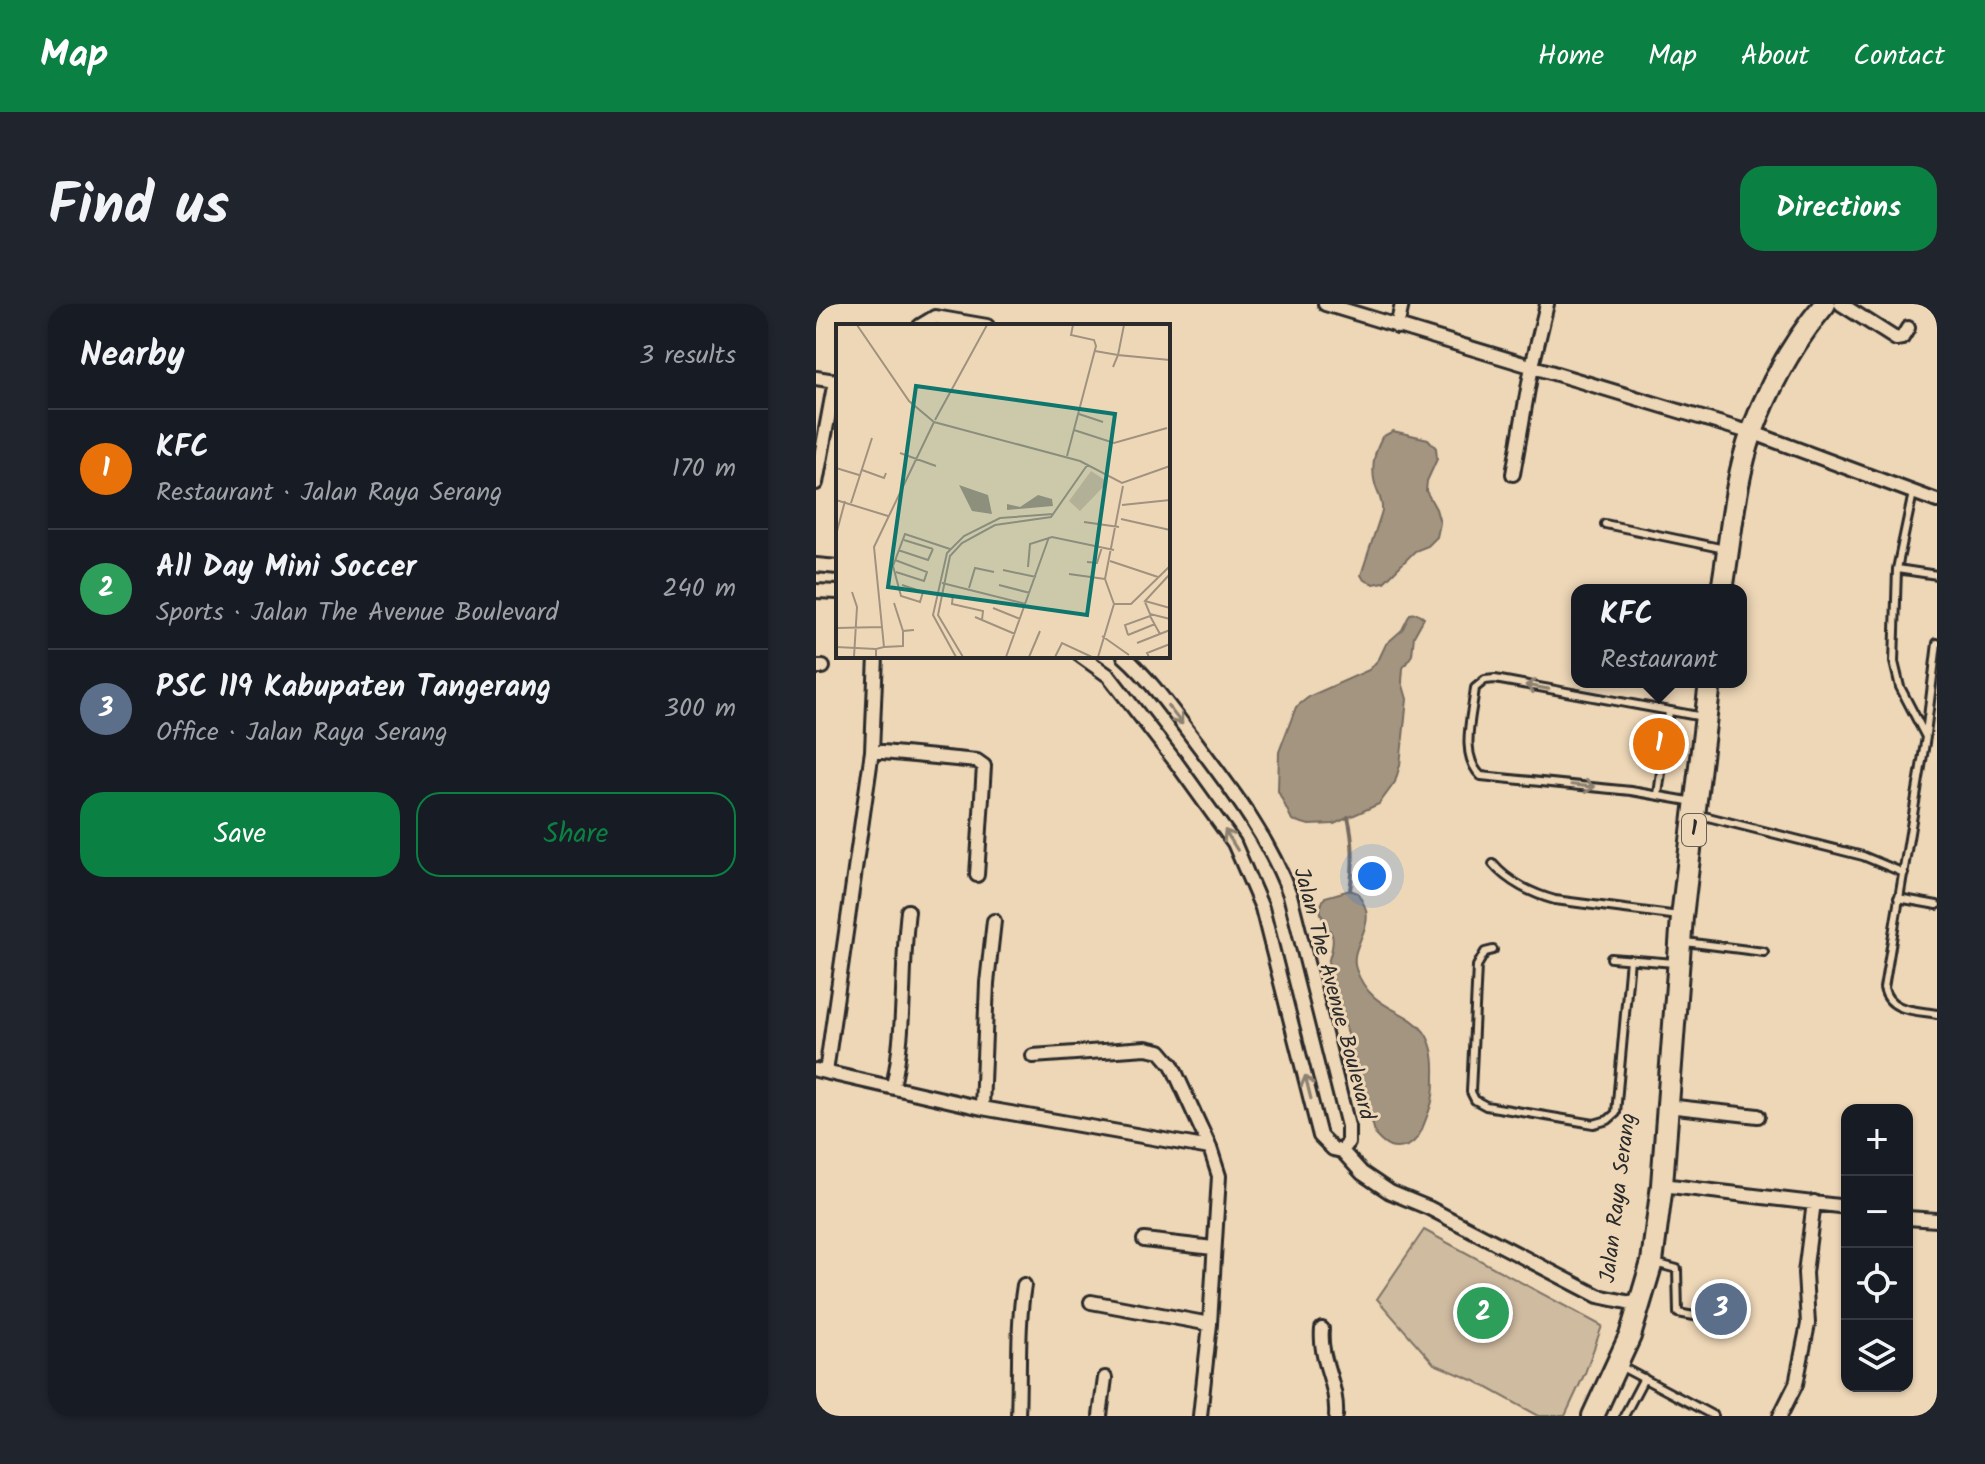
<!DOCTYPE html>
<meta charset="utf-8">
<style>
body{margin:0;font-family:Kalam,sans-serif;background:#20242c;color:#f1f3f6}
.controls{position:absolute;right:24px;bottom:24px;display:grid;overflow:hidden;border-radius:16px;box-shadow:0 2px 6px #0004}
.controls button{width:72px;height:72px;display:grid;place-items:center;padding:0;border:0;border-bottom:2px solid #363941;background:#171b24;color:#f1f3f6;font:40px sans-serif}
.you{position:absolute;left:556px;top:572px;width:28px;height:28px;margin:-20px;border:6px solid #fff;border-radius:50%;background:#1a73e8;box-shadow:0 0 0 12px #1a73e833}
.badge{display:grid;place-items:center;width:52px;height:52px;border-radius:50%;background:#0b8043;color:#fff;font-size:26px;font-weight:700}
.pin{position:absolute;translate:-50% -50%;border:4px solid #fff;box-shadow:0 2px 8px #0006}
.popup{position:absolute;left:755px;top:280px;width:176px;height:104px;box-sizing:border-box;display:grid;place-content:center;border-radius:16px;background:#171b24;filter:drop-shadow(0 2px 6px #0005);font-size:26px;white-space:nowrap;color:#9ea1a6}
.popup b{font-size:30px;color:#f1f3f6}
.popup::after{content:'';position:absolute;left:50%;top:100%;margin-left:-16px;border:16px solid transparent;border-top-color:#171b24}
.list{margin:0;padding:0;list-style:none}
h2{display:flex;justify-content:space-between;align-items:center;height:104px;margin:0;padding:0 32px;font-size:34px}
h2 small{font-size:26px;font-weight:400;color:#9ea1a6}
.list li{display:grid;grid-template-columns:52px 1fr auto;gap:24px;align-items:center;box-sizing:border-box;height:120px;padding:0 32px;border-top:2px solid #363941}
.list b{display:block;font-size:30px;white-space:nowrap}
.list p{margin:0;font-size:26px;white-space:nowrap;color:#9ea1a6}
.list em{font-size:26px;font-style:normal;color:#9ea1a6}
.actions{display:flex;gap:16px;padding:24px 32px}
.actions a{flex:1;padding:18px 0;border:2px solid #0b8043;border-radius:24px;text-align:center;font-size:28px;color:#0b8043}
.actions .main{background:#0b8043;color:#fff}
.icon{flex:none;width:44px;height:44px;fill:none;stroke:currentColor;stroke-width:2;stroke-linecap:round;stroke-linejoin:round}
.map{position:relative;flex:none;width:1121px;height:1112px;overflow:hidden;border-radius:24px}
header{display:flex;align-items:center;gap:48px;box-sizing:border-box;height:112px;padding:0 40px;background:#0b8043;color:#fff}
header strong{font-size:38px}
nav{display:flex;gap:44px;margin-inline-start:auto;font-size:28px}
.intro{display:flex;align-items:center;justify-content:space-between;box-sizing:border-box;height:192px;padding:0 48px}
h1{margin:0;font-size:56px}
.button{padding:20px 36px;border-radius:24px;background:#0b8043;color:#fff;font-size:28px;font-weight:700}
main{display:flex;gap:48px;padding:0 48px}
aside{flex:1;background:#171b24;border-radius:24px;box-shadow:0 2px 6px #0004}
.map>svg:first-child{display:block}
</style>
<header>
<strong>Map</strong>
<nav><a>Home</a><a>Map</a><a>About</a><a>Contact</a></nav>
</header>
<div class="intro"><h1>Find us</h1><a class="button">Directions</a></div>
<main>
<aside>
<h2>Nearby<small>3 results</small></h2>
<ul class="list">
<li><span class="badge" style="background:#e8710a">1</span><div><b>KFC</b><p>Restaurant · Jalan Raya Serang</p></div><em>170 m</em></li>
<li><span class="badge" style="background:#2e9e5b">2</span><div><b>All Day Mini Soccer</b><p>Sports · Jalan The Avenue Boulevard</p></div><em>240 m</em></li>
<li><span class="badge" style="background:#5c6f8a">3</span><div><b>PSC 119 Kabupaten Tangerang</b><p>Office · Jalan Raya Serang</p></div><em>300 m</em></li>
</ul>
<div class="actions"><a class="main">Save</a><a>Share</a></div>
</aside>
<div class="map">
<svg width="1121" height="1112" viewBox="0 0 1121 1112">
<rect width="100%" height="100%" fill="#eed7b7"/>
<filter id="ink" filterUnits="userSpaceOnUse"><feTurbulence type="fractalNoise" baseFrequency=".0125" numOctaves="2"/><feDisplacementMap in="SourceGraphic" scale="16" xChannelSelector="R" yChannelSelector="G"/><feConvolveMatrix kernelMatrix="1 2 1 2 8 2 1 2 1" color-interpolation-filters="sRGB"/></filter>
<g filter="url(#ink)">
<path fill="#cfbba0" stroke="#7d7366" stroke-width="2" d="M608 926 786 1022 769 1069 749 1112H723L659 1077 618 1060 561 995Z"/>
<path fill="#a49581" stroke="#746b5f" stroke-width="2" d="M577 127 612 135 620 144 621 155 611 177 610 187 620 205 624 219 621 233 612 242 599 247 568 278 558 280 548 276 545 271 566 207C567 196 562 191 559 180 555 164 558 148 566 133Z
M601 309 608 314 598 332 596 351 587 364 586 378 591 395 584 461 579 478 563 500 518 520 493 521 476 516 462 487 463 448 480 403 494 392 553 366 563 355 570 340 586 326 594 310Z
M534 586 542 589C544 594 549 601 550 606 555 627 533 645 540 665 560 723 621 695 618 771 618 784 618 795 613 807 608 819 604 837 591 842 577 847 570 843 560 832L512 659C514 651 519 640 516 631 510 615 498 611 509 593Z"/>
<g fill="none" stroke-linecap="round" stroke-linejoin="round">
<path stroke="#746b5f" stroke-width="4" d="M532 513C538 538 538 561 534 586"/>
<defs>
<path id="service" d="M1097 189 1081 265 1078 358 1084 383 1110 433 1068 684C1073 708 1100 706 1121 710
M789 220 909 245
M1081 265 1121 271
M1110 430 1121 339
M842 491 853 407
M878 498 815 487 665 472C643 451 656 412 659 384L669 376 679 375 887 413
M880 510 1047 552 1088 569
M677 560C692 578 717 590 739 596L863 612
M1082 594 1121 601
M869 638 948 648
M677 646 669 648 661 662 655 788 659 796 670 802 778 820 792 816 800 809 814 655
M795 654 859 659
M839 959 861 965 862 1009 905 1017
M804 1062 898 1112
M808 1112 828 1074"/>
<path id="minor" d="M509 0 936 129
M1025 0 1080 35 1086 34 1092 24
M104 22 119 13 171 22
M581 23 586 0
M0 74 19 77 22 75
M946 132 1121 197
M697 170 716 62 731 0
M0 179 19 77
M0 261 22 263
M0 287 22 288
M265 352 293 372 359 457 418 539 446 604 504 832 517 845 526 847 546 869 574 888 613 904 782 992 825 1001
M308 352C335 376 358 409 380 438 416 486 453 534 474 591L532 822V839L526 847
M0 363H7
M56 447 161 457 168 462 161 571
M217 752 330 744 344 747 356 761 394 844 403 872 394 1020 384 1112
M0 766 166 804 394 844
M10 768 56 447 60 352
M77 782C90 725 85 665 92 607
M851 802 942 812
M166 804 171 679 178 617
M846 881 1031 903
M1091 914 1121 916
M328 936 397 944
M275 998 394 1020
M506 1025C503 1057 522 1079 520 1112
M202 1112C204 1068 201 1024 208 981
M284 1112 289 1074
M964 1112 980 1080 992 1020 989 969 998 898"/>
<path id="trunk" d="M906 286C915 234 918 178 936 128 953 82 977 38 1009 0
M777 1112 814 1032 836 958 846 881 866 613 894 378"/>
</defs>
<use href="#service" stroke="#2b2b2b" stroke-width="12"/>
<use href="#minor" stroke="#2b2b2b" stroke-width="18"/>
<use href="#trunk" stroke="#2b2b2b" stroke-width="26"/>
<use href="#service" stroke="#eed7b7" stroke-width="6"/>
<use href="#minor" stroke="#eed7b7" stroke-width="12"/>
<use href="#trunk" stroke="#eed7b7" stroke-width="20"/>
</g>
<defs><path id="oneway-shaft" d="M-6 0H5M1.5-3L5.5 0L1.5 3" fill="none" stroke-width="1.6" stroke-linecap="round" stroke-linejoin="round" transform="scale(2)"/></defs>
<g stroke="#8c8171">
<use href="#oneway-shaft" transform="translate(721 383) rotate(-170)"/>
<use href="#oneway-shaft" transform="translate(359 411) rotate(52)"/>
<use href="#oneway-shaft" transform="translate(767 482) rotate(6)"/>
<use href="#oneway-shaft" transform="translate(415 536) rotate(-122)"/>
<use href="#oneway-shaft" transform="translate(492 783) rotate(-104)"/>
</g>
</g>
<g text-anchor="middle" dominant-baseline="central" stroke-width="6" stroke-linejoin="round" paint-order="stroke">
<rect fill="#eed7b7" stroke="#665f55" stroke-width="2" x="866" y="510" width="24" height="32" rx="6"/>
<g font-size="20" font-weight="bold" fill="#2b2b2b">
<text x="878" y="526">1</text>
</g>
<g font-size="22" fill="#2b2b2b" stroke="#eed7b7">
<text transform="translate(517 690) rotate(75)">Jalan The Avenue Boulevard</text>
<text transform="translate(803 894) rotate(-83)">Jalan Raya Serang</text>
</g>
</g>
<g transform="translate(20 20)">
<rect width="334" height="334" fill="#eed7b7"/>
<path d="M255 147 272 158 244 187 233 177Z" fill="#cfbba0"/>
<path d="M123 161 152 171 156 190 136 187ZM202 171 216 175 217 182 171 186V180L184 183Z" fill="#a49581"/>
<path fill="none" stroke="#a0927f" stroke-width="2" d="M21 1 73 77 98 98 244 137 286 159 334 142M288 1 282 31 334 36M259 27 282 31 277 43M243 90 267 98M99 96 151 1M334 100V127M238 106 278 119 331 104M64 129 100 142M231 132 260 22 258 16 235 11 237 1M0 144 23 151M26 146 48 154 50 149M0 176 52 192M15 179 36 114M286 181 334 176M285 195 334 206M248 198 283 203M0 211 9 177M68 216 97 225M62 226 92 236 97 225M59 236 91 248 88 257 60 248M274 237 322 253M251 238 261 239 266 223M192 243 194 220 216 213 278 226M167 246 200 253M233 250 269 255M334 250 309 277 334 284M106 259 190 280M66 261 87 268 84 278 65 272 57 242 69 210 114 225M163 261 194 269M133 264 139 244 158 248M16 268 21 283 18 333M117 270 116 280 147 287 146 296M309 278 314 290 334 295M58 279 67 307M278 280 269 255 287 162M278 280H295L334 242M157 284 184 295M139 293 179 310M0 304 46 303M292 311 289 301 314 292 324 310M292 311 319 300M266 312 293 331M301 319 334 306M0 323 40 325M48 323 67 322V307L78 306M40 333V325L48 323 38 223 98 98M120 333 97 291 111 229 128 212 164 194 217 190M127 333 102 291 114 232 126 219 159 201 215 193 252 140M170 333 213 213M193 333 204 307M219 333 226 319 256 333M262 333 278 280M313 333 311 329 334 320"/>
<path fill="#0f766e" fill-opacity="0.15" stroke="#0f766e" stroke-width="4" d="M80 62 279 90 251 291 52 263Z"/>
<rect width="334" height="334" fill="none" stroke="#2b2b2b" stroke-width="4"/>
</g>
</svg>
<div class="controls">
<button>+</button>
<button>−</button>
<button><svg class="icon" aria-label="locate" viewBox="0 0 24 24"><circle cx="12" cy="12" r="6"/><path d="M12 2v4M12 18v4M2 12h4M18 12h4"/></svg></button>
<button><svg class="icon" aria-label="layers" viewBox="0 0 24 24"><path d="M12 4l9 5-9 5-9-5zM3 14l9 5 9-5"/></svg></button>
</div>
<div class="you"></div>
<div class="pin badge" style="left:843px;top:440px;background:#e8710a">1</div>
<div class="popup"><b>KFC</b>Restaurant</div>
<div class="pin badge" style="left:667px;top:1009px;background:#2e9e5b">2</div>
<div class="pin badge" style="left:905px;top:1005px;background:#5c6f8a">3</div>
</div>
</main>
